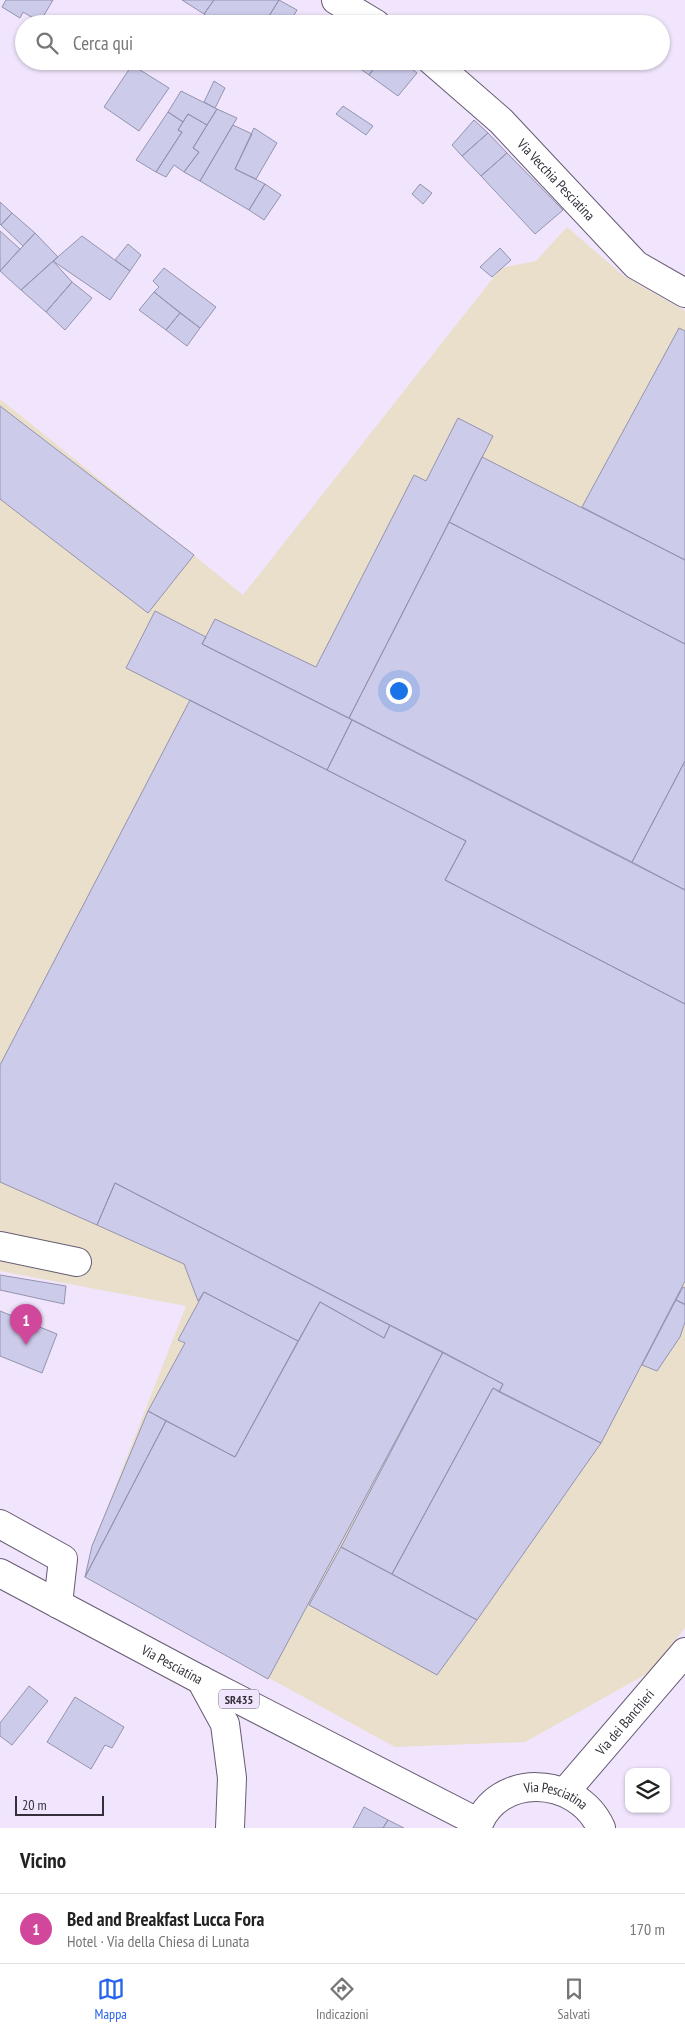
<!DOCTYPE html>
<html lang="it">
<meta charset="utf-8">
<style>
body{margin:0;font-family:"PT Sans Narrow",sans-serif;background:#f6f6f6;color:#222}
.controls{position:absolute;right:15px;bottom:15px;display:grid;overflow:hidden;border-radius:10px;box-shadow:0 1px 4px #0004}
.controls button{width:45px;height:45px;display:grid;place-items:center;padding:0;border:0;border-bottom:1px solid #e0e0e0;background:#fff;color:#222;font:25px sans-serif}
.scale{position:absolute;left:15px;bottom:12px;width:89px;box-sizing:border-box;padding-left:5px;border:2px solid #342f3a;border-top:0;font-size:14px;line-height:18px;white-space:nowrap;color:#342f3a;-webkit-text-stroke:4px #f0e5fc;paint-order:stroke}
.you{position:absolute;left:398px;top:690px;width:18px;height:18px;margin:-12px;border:4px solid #fff;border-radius:50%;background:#1a73e8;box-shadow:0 0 0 8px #1a73e833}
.badge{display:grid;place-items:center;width:32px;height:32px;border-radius:50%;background:#2563eb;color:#fff;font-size:16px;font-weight:700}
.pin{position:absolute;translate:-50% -41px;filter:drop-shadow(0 1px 2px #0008)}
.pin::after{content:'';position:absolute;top:26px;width:18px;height:15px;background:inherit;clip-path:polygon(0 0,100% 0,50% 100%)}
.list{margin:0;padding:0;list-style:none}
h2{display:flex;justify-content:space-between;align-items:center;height:65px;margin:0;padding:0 20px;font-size:21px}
h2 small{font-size:16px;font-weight:400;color:#767676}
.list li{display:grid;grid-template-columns:32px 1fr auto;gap:15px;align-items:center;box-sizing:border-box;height:70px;padding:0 20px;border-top:1px solid #e0e0e0}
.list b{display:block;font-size:19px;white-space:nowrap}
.list p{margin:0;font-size:16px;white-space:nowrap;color:#767676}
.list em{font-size:16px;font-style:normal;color:#767676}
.icon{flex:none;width:28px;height:28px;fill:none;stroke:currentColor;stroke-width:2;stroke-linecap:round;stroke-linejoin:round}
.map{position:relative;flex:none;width:685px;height:1828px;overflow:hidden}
.search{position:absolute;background:#fff;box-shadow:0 1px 4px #0004;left:15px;right:15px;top:15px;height:55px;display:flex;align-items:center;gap:12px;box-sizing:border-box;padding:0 18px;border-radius:28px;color:#767676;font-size:19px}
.sheet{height:135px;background:#fff}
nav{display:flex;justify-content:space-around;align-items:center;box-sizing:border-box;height:70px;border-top:1px solid #e0e0e0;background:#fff;font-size:14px;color:#767676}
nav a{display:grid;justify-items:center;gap:2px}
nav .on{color:#2563eb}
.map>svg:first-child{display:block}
</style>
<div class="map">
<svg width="685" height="1828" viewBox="0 0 685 1828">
<rect width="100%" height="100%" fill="#f0e5fc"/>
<path fill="#eadfca" d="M567 227 624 276 685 311V1628L650 1672 525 1742 395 1747 85 1577 92 1546 186 1306 0 1271V399L243 595 501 268 536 261Z"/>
<path fill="#cccbe9" stroke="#9493af" d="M6 0H53L40 22 23 12 20 18 2 7Z
M182 0H214L204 14Z
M214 0H279L264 24H220L204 14Z
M279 0 297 10 289 24H264Z
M98 61H117L110 70Z
M349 61H380L369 75Z
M380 61H402L417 73 398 96 369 75Z
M132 65 169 88 139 131 104 107Z
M214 81 225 88 215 108 204 102Z
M181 91 217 109 207 125 188 114 183 122 168 112Z
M343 106 373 126 366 135 336 114Z
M217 109 237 118 200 181 184 172 199 152 193 148Z
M168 112 183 122 178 130 182 132 156 172 136 160Z
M188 114 207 125 193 148 199 152 184 172 174 165 166 177 156 172 182 132 178 130Z
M474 120 488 133 462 156 452 145Z
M233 125 252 134 235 169 265 184 249 210 200 181Z
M254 128 277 143 256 179 235 169Z
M488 133 507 153 481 176 462 156Z
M507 153 563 210 535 234 481 176Z
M265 184 281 195 264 220 249 210Z
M420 184 432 193 423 204 412 194Z
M0 202 12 213 1 225 0 224Z
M12 213 35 233 23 246 1 225Z
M0 231 20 249 0 271Z
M35 233 58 257 21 290 0 271Z
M82 236 130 271 110 300 53 261Z
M128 244 141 255 130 271 115 260Z
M500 248 511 260 492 277 480 267Z
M53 261 72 282 46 312 21 290Z
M164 268 216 307 200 328 154 292 159 287 153 281Z
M72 282 92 298 65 330 46 312Z
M154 292 180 313 166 330 139 310Z
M180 313 200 328 187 346 166 330Z
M679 328 685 331V560L582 507Z
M0 406 194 555 148 613 0 499Z
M458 418 493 436 349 718 202 644 215 619 316 667 414 475 426 481Z
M482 457 685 560V644L449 522Z
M449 522 685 644V761L632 862 349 718Z
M155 611 206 637 202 644 352 720 327 770 126 668Z
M190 700 466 841 445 880 685 1004V1281L601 1443 499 1392 503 1384 115 1183 97 1225 0 1182V1065Z
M352 720 685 890V1004L445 880 466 841 327 770Z
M685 761V890L632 862Z
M115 1183 390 1325 384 1338 320 1302 298 1341 204 1292 198 1301 184 1264 97 1225Z
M0 1275 66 1286 64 1304 0 1290Z
M683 1287 685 1288V1304L676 1300Z
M204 1292 298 1341 235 1457 148 1411 185 1343 178 1340Z
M676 1300 685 1305V1322L680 1337 657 1371 642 1365Z
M320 1302 384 1338 390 1325 443 1352 268 1679 85 1577 166 1421 235 1457Z
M0 1311 57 1334 42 1373 0 1356Z
M443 1352 503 1384 499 1392 493 1388 392 1574 341 1547Z
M493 1388 601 1443 477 1620 392 1574Z
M148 1411 166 1421 85 1577 92 1546Z
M341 1547 477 1620 437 1675 309 1605Z
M29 1686 48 1701 12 1745 0 1736V1723Z
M75 1697 124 1727 112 1748 105 1745 91 1769 47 1742Z
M364 1807 388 1820 383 1828H353Z
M388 1820 404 1828H383Z"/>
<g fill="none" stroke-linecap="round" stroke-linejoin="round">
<defs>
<g id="minor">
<path d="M336 0 376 24"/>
<path id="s1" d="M432 61 501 121 636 265 685 293"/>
<path d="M0 1246 77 1262"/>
<path d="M0 1524 63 1559 58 1604"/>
<path d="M201 1680 225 1724 232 1778 230 1828"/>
<path id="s2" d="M565 1792 685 1652"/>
</g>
<g id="major">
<path id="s3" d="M0 1573 201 1680 479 1823"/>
<path id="s4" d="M477 1828C496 1772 577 1775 601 1828"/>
</g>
</defs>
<use href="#minor" stroke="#675b73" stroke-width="30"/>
<use href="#major" stroke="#675b73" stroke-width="30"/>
<use href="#minor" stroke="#fff" stroke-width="28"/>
<use href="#major" stroke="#fff" stroke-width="28"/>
</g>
<g text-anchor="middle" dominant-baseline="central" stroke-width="5" stroke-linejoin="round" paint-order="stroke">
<rect fill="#f0e5fc" stroke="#6c6674" stroke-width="1" x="219" y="1689.5" width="40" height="19" rx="4"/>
<g font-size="12" font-weight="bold" fill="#342f3a">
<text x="239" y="1699">SR435</text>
</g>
<g font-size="14" fill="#342f3a" stroke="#f0e5fc">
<text stroke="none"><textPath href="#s1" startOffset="172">Via Vecchia Pesciatina</textPath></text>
<text stroke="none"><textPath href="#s3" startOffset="195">Via Pesciatina</textPath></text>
<text stroke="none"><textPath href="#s2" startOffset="92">Via dei Banchieri</textPath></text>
<text stroke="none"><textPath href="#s4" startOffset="98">Via Pesciatina</textPath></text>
</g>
</g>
</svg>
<div class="controls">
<button><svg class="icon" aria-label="layers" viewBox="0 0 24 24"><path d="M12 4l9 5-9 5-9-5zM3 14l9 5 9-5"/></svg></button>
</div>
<div class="scale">20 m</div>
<div class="you"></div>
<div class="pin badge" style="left:26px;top:1345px;background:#d1479c">1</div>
<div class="search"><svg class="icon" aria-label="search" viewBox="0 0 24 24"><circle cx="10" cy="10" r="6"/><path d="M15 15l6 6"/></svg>Cerca qui</div>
</div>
<section class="sheet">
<h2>Vicino<small></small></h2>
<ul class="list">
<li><span class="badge" style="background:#d1479c">1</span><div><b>Bed and Breakfast Lucca Fora</b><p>Hotel · Via della Chiesa di Lunata</p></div><em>170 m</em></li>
</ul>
</section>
<nav>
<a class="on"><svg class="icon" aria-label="map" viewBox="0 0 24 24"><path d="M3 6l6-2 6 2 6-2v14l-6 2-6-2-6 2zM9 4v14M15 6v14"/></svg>Mappa</a>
<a><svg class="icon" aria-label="directions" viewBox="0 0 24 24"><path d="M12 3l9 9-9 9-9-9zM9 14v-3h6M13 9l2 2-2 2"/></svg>Indicazioni</a>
<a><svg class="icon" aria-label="saved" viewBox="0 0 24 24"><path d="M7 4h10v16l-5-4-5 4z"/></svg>Salvati</a>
</nav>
